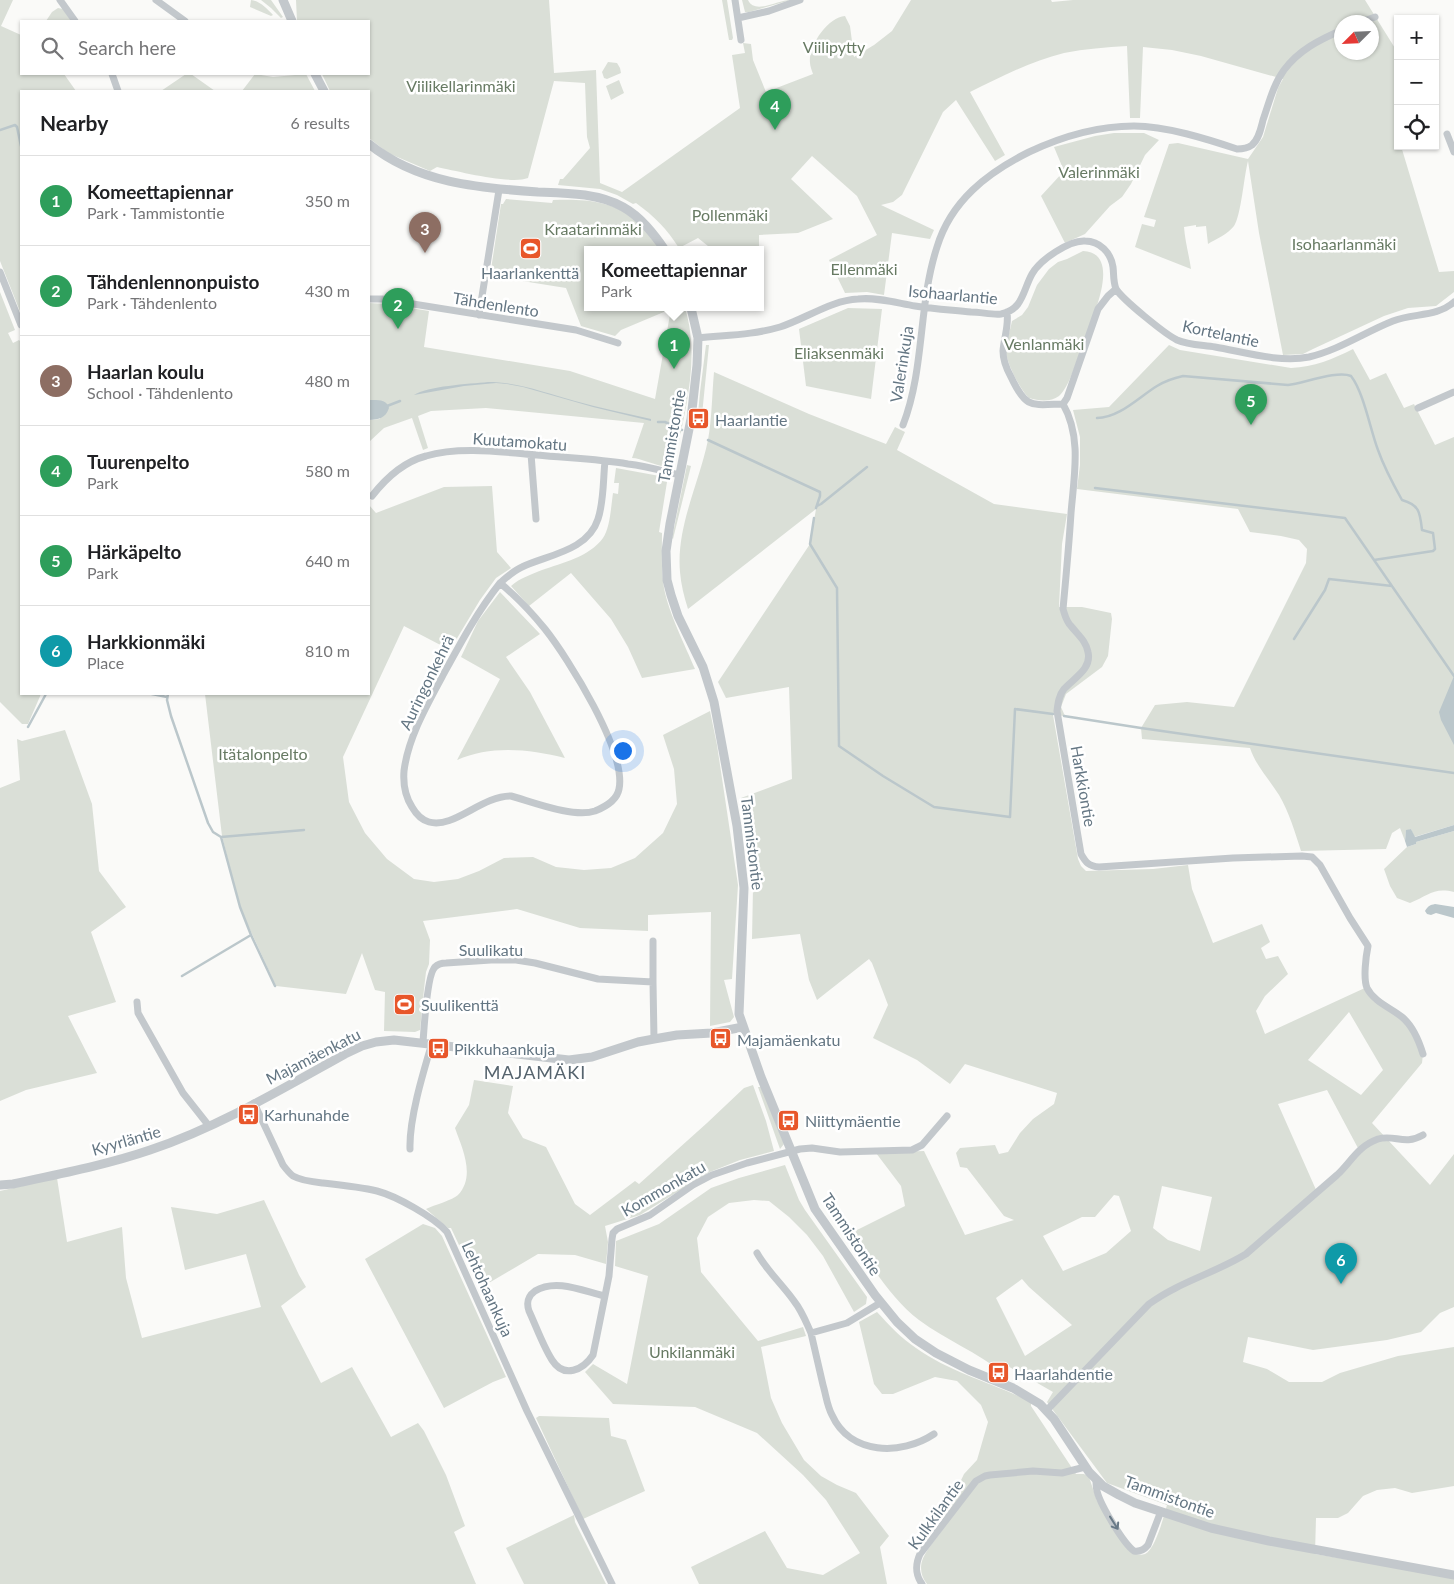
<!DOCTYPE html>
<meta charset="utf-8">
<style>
body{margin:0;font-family:Lato,sans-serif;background:#f6f6f6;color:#202124}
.controls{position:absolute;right:15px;top:15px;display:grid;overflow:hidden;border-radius:0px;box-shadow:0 1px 4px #0004}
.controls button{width:45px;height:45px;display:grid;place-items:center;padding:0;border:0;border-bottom:1px solid #e0e0e0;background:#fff;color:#202124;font:25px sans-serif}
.compass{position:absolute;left:1334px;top:15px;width:45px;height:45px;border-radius:50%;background:#fff;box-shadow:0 1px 4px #0004;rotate:246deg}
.you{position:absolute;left:622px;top:750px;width:18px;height:18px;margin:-12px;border:4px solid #fff;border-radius:50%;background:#1a73e8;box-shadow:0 0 0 8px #1a73e833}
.badge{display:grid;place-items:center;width:32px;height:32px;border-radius:50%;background:#e8562a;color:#fff;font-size:16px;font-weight:700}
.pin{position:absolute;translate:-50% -41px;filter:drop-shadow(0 1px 2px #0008)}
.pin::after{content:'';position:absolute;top:26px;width:18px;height:15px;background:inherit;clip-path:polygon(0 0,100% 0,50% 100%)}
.popup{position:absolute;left:584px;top:246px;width:180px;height:65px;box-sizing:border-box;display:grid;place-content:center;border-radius:0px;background:#fff;filter:drop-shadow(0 1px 4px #0005);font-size:16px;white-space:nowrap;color:#757577}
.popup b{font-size:19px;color:#202124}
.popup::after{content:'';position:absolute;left:50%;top:100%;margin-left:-10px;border:10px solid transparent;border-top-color:#fff}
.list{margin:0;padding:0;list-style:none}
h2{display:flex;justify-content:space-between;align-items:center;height:65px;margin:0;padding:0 20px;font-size:21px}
h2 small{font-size:16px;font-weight:400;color:#757577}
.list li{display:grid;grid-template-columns:32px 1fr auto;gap:15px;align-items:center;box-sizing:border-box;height:90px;padding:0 20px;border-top:1px solid #e0e0e0}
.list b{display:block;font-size:19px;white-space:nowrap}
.list p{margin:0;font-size:16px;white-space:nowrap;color:#757577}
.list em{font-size:16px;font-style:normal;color:#757577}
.icon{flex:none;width:28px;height:28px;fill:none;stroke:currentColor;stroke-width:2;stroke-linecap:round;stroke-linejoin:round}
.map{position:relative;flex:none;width:1454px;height:1584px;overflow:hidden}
.search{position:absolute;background:#fff;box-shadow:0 1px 4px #0004;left:20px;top:20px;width:350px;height:55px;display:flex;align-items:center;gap:12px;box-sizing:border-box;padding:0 18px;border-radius:0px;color:#757577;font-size:19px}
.panel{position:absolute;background:#fff;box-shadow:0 1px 4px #0004;left:20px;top:90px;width:350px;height:605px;border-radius:0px}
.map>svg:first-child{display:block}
</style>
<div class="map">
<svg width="1454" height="1584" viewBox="0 0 1454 1584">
<rect width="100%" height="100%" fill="#fafaf8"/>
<path fill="#dadfd7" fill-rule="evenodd" d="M0 0H13L1 26 21 35V74H64L76 91H21V314L0 261Z
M251 0C260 1 267 9 273 15L271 16 250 7Z
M261 0H271L283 17 281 18 271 8Z
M296 0H549L554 73 596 70 600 183 622 192 740 108 732 55 745 53 743 43 751 44 753 60 766 92 813 74C812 71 810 66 810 63 808 46 828 17 845 16L850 26 854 57 874 45 892 31 911 0H1051L1052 2 1073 0H1365L1398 53V146H1401L1439 272 1454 271V292L1436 306 1408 308 1384 316 1313 349 1303 354 1283 355 1259 233 1248 161C1244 176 1241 216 1234 226 1228 234 1216 239 1208 244L1206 226 1196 227V225L1184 227C1185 241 1189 255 1191 269L1135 247 1142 224 1154 227 1156 220 1144 217 1169 144 1178 143 1248 159 1263 137 1278 88 1283 79 1201 56 1172 50 1143 47 1140 118H1130L1127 46C1106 47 1085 49 1064 53 1031 61 1001 77 970 92L1005 155 995 161 956 100 943 112 902 195 893 202 881 205 934 230 930 239 892 233 884 295 867 292 845 293 829 260 877 235 857 196 812 156 791 179 833 219 798 233 759 235V250H713L698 238 679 248C667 229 654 216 636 203L633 204 617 195 600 189 558 185 560 179H563L590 148 587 137 585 83 554 81 528 178C511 185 457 171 437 167L430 171 388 153 369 138V91H330L322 74H369V21H297ZM1342 22H1372V52H1342Z
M722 0H727L733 38 732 40H729Z
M742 0H748C755 15 777 0 791 0L749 12H745Z
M58 8 63 9 71 21H46L52 12Z
M608 62 617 63 620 68 621 73 607 79 604 78 602 72Z
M186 74H191L215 91H161Z
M255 74 273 77 306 74 315 91H242Z
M619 80 624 93 611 100 606 86Z
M1114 133H1144L1159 140 1145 155 1131 184 1122 197 1110 206 1085 234 1065 243 1041 196 1064 171 1054 147 1095 136Z
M506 199 552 203 553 200C583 199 613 200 637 221 647 230 655 241 663 250H588V308H685C700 356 686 407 676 455H674C673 459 673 464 669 466 663 469 641 458 632 458L644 423 486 408 431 411 418 416 428 448 423 450 412 418 384 428 369 442V420L380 419 370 400H369V303L386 304 429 311 424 347 570 371 655 399 671 309 621 330 615 336 581 326 566 288 490 276 501 204H503Z
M1083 251C1124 253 1091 320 1084 340 1079 353 1070 387 1059 396 1051 402 1039 401 1029 398 1021 391 1007 364 1006 352 1006 342 1010 331 1012 321L1022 315 1028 307 1037 285 1049 269 1058 262 1067 259Z
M0 292 15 330 8 333 13 343 19 340 21 342V694H41L28 724H22L0 702Z
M848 308 882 309 871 399 806 386 799 329Z
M706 345H709L702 415 698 414 700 392Z
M1169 345 1180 350 1291 368C1314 367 1333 359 1353 349L1370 380 1386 373 1404 408 1414 404 1435 445 1454 437V825L1414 837 1411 829 1406 831 1405 841 1400 828 1392 833 1386 849 1301 851C1295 832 1289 812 1279 795 1269 779 1256 766 1250 748L1142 739 1141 728 1155 705 1187 702 1234 707 1306 563 1307 549 1299 540 1281 536 1250 532 1238 509 1077 489 1080 465V437L1073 410 1109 407Z
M714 372 809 414 886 444 895 427 905 432 897 450 994 504 1067 514 1062 544 1059 607H1082L1111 613 1112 619 1108 656 1102 667 1066 694 1061 707 1065 716 1053 715 1078 859 1081 866 1086 871 1153 869 1188 865 1192 889 1213 943 1262 924 1270 942 1261 948 1266 959 1278 956 1288 974 1265 996 1256 1011 1265 1034 1367 987 1403 1018 1423 1054 1422 1063 1372 1123 1430 1185 1454 1154V1307L1440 1313 1421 1332 1387 1340 1313 1350 1248 1337 1243 1362 1267 1369 1289 1382H1322L1340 1373 1398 1356 1454 1347V1486L1412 1493 1395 1488 1377 1490 1363 1496 1348 1513 1338 1518H1316L1315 1554 1447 1576 1454 1578V1584H927C911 1563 931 1547 943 1529L941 1522 964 1474 977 1460 988 1422 981 1405 957 1381 935 1377 893 1394H882L874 1384 859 1322 877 1312C889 1325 901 1338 916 1348 951 1373 993 1383 1031 1402V1406L1076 1474H1084L1089 1477 1097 1501 1129 1551C1134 1553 1139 1556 1145 1554 1155 1550 1164 1516 1167 1505L1107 1483 1047 1402 1053 1392 1006 1365 1003 1373C977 1352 946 1340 919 1320 891 1299 870 1263 849 1234L905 1206 901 1186 876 1153 924 1151 965 1235 1014 1220 1004 1216 967 1168 960 1167 956 1153 960 1148 995 1145 999 1154 1008 1152 1020 1133 1033 1119 1054 1104 1057 1093 965 1064 950 1084 917 1060 873 1038 888 1005 872 963 869 959 817 1000 809 980 800 934 752 939 753 888 752 868 741 798 792 779 789 687 726 698 718 682 810 544 816 509 688 609C684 597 681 584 680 572 676 527 699 484 708 440 712 418 712 394 714 372ZM1349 1012 1383 1070 1361 1095 1308 1060ZM1327 1090 1359 1150 1317 1192 1278 1104ZM1162 1186 1212 1197 1200 1251 1168 1240 1153 1228ZM1114 1195 1119 1196 1131 1231 1106 1253 1063 1271 1043 1236 1082 1217H1095ZM1022 1279 1029 1287 1072 1325 1025 1356 996 1298Z
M687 465 691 466 673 539 672 538Z
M616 468 665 477 667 482 659 532 662 533C662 552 661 570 664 588 669 614 685 645 695 669L642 678 628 647 611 619 571 573 529 606 511 586C520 578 530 575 542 570 562 563 589 557 603 538 610 528 611 507 613 493L618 494 619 483H614Z
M492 486 497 552 511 568 496 578 480 600 450 650 404 626 343 757 349 802 365 833 387 859 414 879 434 882 458 879 479 871 504 858 533 857 556 867 584 870 611 868 635 858 663 833 677 804 674 769 663 735 710 711 717 745 738 885 732 979 724 980 734 1017 730 1022 710 1026 711 912 648 915V931L580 928 517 909 423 921 430 940 429 964 426 972 424 989 420 1030 415 1032 384 1031 385 992 375 990 362 953 346 994 276 986 240 908 222 836 205 694H369V505L376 513 444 487Z
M500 592 540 634 506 657 530 692 565 758C529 749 491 745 457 760L500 679 461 657 478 621Z
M65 730 92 804 99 871 126 907 91 932 116 1002 68 1016 97 1073 26 1090 0 1101V788L20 780 17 739 22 741Z
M1454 831V892C1433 887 1428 896 1410 903L1397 898 1390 886 1384 869 1407 847 1416 844V842Z
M474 1080 513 1086 508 1113 523 1138 546 1147 575 1204 590 1215 635 1181 639 1184 707 1123 744 1088 753 1085 766 1121 774 1151 740 1160 710 1172 640 1215 605 1226 608 1242 606 1264 575 1255 538 1254 482 1287 475 1279 451 1228H448L426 1209C434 1205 453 1200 458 1195 476 1176 462 1148 455 1128L469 1105Z
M758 1087H761L784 1144 780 1149Z
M785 1165 799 1200 805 1210 867 1297 866 1304 854 1312 823 1256 807 1235 789 1217 769 1201 754 1200 729 1203 708 1217 697 1238 701 1272 758 1341 803 1327 806 1336 761 1347 771 1398 782 1423 804 1460 821 1476 837 1485 856 1493 889 1536 880 1547 887 1584H699L691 1567 765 1531 787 1568 823 1575 860 1553 826 1500 803 1475 757 1433 695 1407 613 1404 585 1372 593 1364 627 1384 648 1276 615 1266 616 1241 659 1224 711 1188 739 1178Z
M57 1178 67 1242 122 1227 126 1278 142 1338 261 1307 246 1254 185 1270 171 1207 217 1214 264 1200 299 1275 306 1287 281 1306 321 1383 352 1367 391 1437 418 1423 424 1431 446 1475 465 1526 454 1532 476 1584H0V1191Z
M423 1224 435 1228 442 1236 506 1377 493 1382 444 1408 365 1259Z
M539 1416 609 1418 611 1436 626 1440 645 1491 583 1519 536 1418Z
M574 1515 575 1522 606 1584H524L506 1548Z"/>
<path fill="#bbc7cb" d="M488 382C519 382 545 393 575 401 600 408 626 413 651 419V421L593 407 523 387 507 384 496 383 464 386 414 395C427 386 469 384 488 382Z
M369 400C377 400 387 399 389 408 385 419 379 419 369 420Z
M1454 676V745L1441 720 1439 712Z
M1454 825V831L1416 842V844L1407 847 1405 841 1406 830 1411 829 1415 837Z
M1435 904 1454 907V918L1436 913 1431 915 1427 914 1425 911C1428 906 1430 905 1435 904Z"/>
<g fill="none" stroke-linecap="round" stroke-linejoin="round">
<path stroke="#bbc7cb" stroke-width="2.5" d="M0 130 15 125 17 127 21 146
M387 406 400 401
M1097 418C1119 418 1139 397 1157 386 1165 381 1174 378 1183 376L1288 385C1304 383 1338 370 1351 376 1364 393 1370 429 1378 450 1384 467 1393 484 1402 500 1420 505 1420 513 1422 530L1433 533 1435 549 1433 551 1374 560 1454 676
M658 422H665L682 430
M708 440 820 492V496L816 508
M1095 488 1345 518 1374 560
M817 506 821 504 867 467
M814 518 810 544 837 588 839 746 883 776 934 807 1010 817 1015 709 1053 714
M1294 639 1325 590 1329 579 1392 586
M152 694 167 697
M168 694 167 700 171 716 208 823 213 832 221 837 240 907 251 935 275 986
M1064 716 1141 728 1454 773
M28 727 46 694
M221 837 304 830
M182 976 251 935"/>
<path stroke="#c3c8cc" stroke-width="7" d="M60 0 75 21
M156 0 185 21
M735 0 741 40
M738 18 769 11 800 0
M1361 22 1375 17
M112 74 118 91
M1447 134 1454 152
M0 272 21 325
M369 299H382L576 330 618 343
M1007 312C1009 326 1004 337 1003 351 1003 361 1006 368 1011 377 1026 409 1031 405 1063 404 1082 437 1074 476 1071 513 1069 545 1066 577 1063 609 1065 615 1066 621 1071 626 1078 635 1086 641 1088 652 1092 669 1074 678 1064 689 1059 695 1058 703 1057 711L1081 854C1086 863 1089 866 1099 867L1233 858 1302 856 1312 857 1320 865 1350 918 1368 946C1366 956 1363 978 1367 988 1374 1002 1391 1008 1402 1017 1413 1026 1419 1041 1423 1054
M479 315 499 190
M698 338C726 335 753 335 780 327 805 319 832 300 858 299 877 297 897 303 915 306 933 309 952 310 971 312 981 312 992 315 1001 314 1023 310 1023 290 1032 274 1040 260 1069 240 1085 241 1100 241 1111 253 1113 267 1114 275 1113 281 1116 289
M1063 404 1067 398 1098 309 1108 296 1116 289C1123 300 1165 334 1177 340 1188 345 1203 345 1215 347 1244 352 1280 363 1309 357 1339 350 1365 332 1393 321 1414 313 1437 317 1454 302
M1418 408 1454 392
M903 425C925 368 918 305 937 247 951 201 987 173 1029 152 1063 136 1096 126 1134 126 1166 126 1207 139 1237 149 1242 149 1248 148 1252 145 1259 139 1261 128 1263 120 1269 103 1273 85 1284 70 1299 50 1319 40 1342 30
M531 454 536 519
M372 496C386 478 403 462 426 456 459 446 502 452 537 455 567 458 598 459 628 464 646 466 663 471 680 475
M500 583C477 612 460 644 442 677 427 705 408 738 404 771 403 784 405 796 412 807 416 814 422 820 429 822 454 829 481 796 511 796 533 802 573 818 595 811 605 807 617 800 619 789 627 752 568 658 545 629 532 613 517 597 500 583 507 577 513 571 522 567 547 555 588 551 598 519 604 501 603 480 605 461
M653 982V941
M137 1002 138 1013 183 1093 209 1126
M423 1042C424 1029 427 974 435 967 438 964 442 963 446 963L491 960H516L535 963 598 979 653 982 654 1039
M254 1103 283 1165C286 1169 289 1173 293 1176 302 1181 313 1182 323 1183 341 1185 360 1187 377 1191 396 1196 434 1217 447 1232L527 1411 612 1584
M410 1149C409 1119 423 1073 432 1043
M757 1253C767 1271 782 1284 794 1301 802 1311 806 1322 811 1333
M604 1296C583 1291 556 1278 535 1291 528 1296 526 1302 529 1311 536 1326 543 1346 552 1360 564 1379 583 1370 593 1355L609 1276 612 1239 613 1233 617 1229 650 1215 693 1185 712 1175 747 1163 800 1149 812 1148 840 1152 912 1150 922 1145 947 1116
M880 1303 847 1323 811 1333C815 1351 819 1368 823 1385 826 1395 827 1406 832 1415 850 1455 901 1456 934 1434
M1047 1410 1149 1304C1179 1282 1215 1273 1246 1254L1337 1175C1351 1162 1358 1146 1378 1139 1395 1134 1404 1146 1423 1135
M1096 1479C1096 1483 1096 1487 1097 1491 1100 1504 1123 1543 1134 1551 1140 1552 1144 1550 1148 1545L1161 1511
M922 1584C915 1574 915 1565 920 1554L976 1481 985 1476 990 1475 1033 1471 1062 1473 1085 1467"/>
<path stroke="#c3c8cc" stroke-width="9" d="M283 0 292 21
M315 74 324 91
M369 144C417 183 478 188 538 192 566 193 598 193 623 207 641 217 654 234 665 250
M691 308 698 338 697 365 691 419 670 524 666 551 667 580 671 595 678 616 703 667 714 702 737 826 744 888 739 1014 761 1077 815 1209 875 1295 897 1322 915 1339 936 1353 969 1370 1013 1388 1040 1404 1054 1419 1089 1472 1103 1486 1119 1495 1135 1503 1211 1528 1269 1541 1454 1575
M0 1185 13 1184C59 1174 106 1165 150 1150 218 1127 282 1089 345 1054L362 1046 376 1042 394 1040 569 1060 592 1057 638 1042 654 1039 677 1035 712 1033 743 1027"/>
</g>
<defs><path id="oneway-shaft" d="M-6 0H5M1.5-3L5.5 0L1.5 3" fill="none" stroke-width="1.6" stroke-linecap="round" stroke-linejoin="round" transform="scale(1.25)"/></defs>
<use stroke="#697a87" href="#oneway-shaft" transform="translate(1114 1523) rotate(58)"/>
<defs>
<symbol id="stadium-square" viewBox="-11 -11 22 22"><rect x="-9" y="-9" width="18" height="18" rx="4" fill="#e8562a" stroke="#fff"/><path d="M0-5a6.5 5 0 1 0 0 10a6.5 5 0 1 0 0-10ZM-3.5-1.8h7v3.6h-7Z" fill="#fff"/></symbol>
<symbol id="bus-square" viewBox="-11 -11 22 22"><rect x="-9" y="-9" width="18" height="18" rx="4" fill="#e8562a" stroke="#fff"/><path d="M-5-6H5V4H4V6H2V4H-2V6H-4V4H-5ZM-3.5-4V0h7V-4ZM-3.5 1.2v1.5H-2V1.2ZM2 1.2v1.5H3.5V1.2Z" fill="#fff"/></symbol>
</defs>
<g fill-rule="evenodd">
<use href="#stadium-square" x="518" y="236" width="25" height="25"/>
<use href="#bus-square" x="686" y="406" width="25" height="25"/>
<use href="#stadium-square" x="392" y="992" width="25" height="25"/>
<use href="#bus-square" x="708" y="1026" width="25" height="25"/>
<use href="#bus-square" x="426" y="1036" width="25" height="25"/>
<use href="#bus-square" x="236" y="1102" width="25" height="25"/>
<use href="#bus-square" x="776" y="1108" width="25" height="25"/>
<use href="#bus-square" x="986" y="1360" width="25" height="25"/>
</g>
<g text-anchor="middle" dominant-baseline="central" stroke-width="5" stroke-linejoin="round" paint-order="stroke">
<g font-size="16" fill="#677a63" stroke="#fff">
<text x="834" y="46">Viilipytty</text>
<text x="461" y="85">Viilikellarinmäki</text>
<text x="1099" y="171">Valerinmäki</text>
<text x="730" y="214">Pollenmäki</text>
<text x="593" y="228">Kraatarinmäki</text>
<text x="1344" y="243">Isohaarlanmäki</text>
<text x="864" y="268">Ellenmäki</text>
<text x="1044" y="343">Venlanmäki</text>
<text x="839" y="352">Eliaksenmäki</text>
<text x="263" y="753">Itätalonpelto</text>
<text x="692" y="1351">Unkilanmäki</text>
</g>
<g font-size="16" fill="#647683" stroke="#fff" text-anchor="start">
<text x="530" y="272" text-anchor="middle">Haarlankenttä</text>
<text x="715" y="419">Haarlantie</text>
<text x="421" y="1004">Suulikenttä</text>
<text x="737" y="1039">Majamäenkatu</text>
<text x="454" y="1048">Pikkuhaankuja</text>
<text x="264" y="1114">Karhunahde</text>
<text x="805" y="1120">Niittymäentie</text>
<text x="1014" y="1373">Haarlahdentie</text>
</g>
<g font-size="16" fill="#647683" stroke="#fff">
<text transform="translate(953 294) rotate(5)">Isohaarlantie</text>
<text transform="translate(496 304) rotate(9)">Tähdenlento</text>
<text transform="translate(1221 333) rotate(12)">Kortelantie</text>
<text transform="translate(901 364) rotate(-81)">Valerinkuja</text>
<text transform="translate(671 436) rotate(-80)">Tammistontie</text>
<text transform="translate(520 441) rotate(4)">Kuutamokatu</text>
<text transform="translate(426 682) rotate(-64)">Auringonkehrä</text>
<text transform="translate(1084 786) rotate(80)">Harkkiontie</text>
<text transform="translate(753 843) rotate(83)">Tammistontie</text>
<text x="491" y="949">Suulikatu</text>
<text transform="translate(313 1056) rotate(-27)">Majamäenkatu</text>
<text transform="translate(126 1140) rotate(-16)">Kyyrläntie</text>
<text transform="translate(663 1188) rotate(-30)">Kommonkatu</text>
<text transform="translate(852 1234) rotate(57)">Tammistontie</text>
<text transform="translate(488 1289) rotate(66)">Lehtohaankuja</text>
<text transform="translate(1170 1496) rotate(20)">Tammistontie</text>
<text transform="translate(935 1514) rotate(-54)">Kulkkilantie</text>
</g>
<g font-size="18" letter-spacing="1" fill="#56646e" stroke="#fff">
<text x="535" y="1072">MAJAMÄKI</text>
</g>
</g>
</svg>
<div class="controls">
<button>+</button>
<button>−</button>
<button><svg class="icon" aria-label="locate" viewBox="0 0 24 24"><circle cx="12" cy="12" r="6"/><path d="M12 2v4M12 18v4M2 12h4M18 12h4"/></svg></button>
</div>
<svg class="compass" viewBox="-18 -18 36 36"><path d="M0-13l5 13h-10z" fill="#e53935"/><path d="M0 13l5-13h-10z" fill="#757577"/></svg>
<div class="you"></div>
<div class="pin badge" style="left:674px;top:369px;background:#2e9e5b">1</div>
<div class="popup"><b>Komeettapiennar</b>Park</div>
<div class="pin badge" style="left:398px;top:329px;background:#2e9e5b">2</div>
<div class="pin badge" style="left:425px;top:253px;background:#8d6e63">3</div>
<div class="pin badge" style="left:775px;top:130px;background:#2e9e5b">4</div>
<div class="pin badge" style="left:1251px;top:425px;background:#2e9e5b">5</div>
<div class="pin badge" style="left:1341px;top:1284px;background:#0f9aa8">6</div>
<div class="search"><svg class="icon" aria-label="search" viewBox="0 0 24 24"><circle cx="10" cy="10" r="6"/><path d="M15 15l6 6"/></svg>Search here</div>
<section class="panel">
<h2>Nearby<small>6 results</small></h2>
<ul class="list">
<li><span class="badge" style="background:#2e9e5b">1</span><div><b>Komeettapiennar</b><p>Park · Tammistontie</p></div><em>350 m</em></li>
<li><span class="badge" style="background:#2e9e5b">2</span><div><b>Tähdenlennonpuisto</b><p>Park · Tähdenlento</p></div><em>430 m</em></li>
<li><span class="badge" style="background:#8d6e63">3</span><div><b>Haarlan koulu</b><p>School · Tähdenlento</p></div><em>480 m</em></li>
<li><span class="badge" style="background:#2e9e5b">4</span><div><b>Tuurenpelto</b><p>Park</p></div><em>580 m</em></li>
<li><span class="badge" style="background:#2e9e5b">5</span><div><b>Härkäpelto</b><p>Park</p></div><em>640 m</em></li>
<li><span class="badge" style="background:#0f9aa8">6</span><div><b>Harkkionmäki</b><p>Place</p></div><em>810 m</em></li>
</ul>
</section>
</div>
